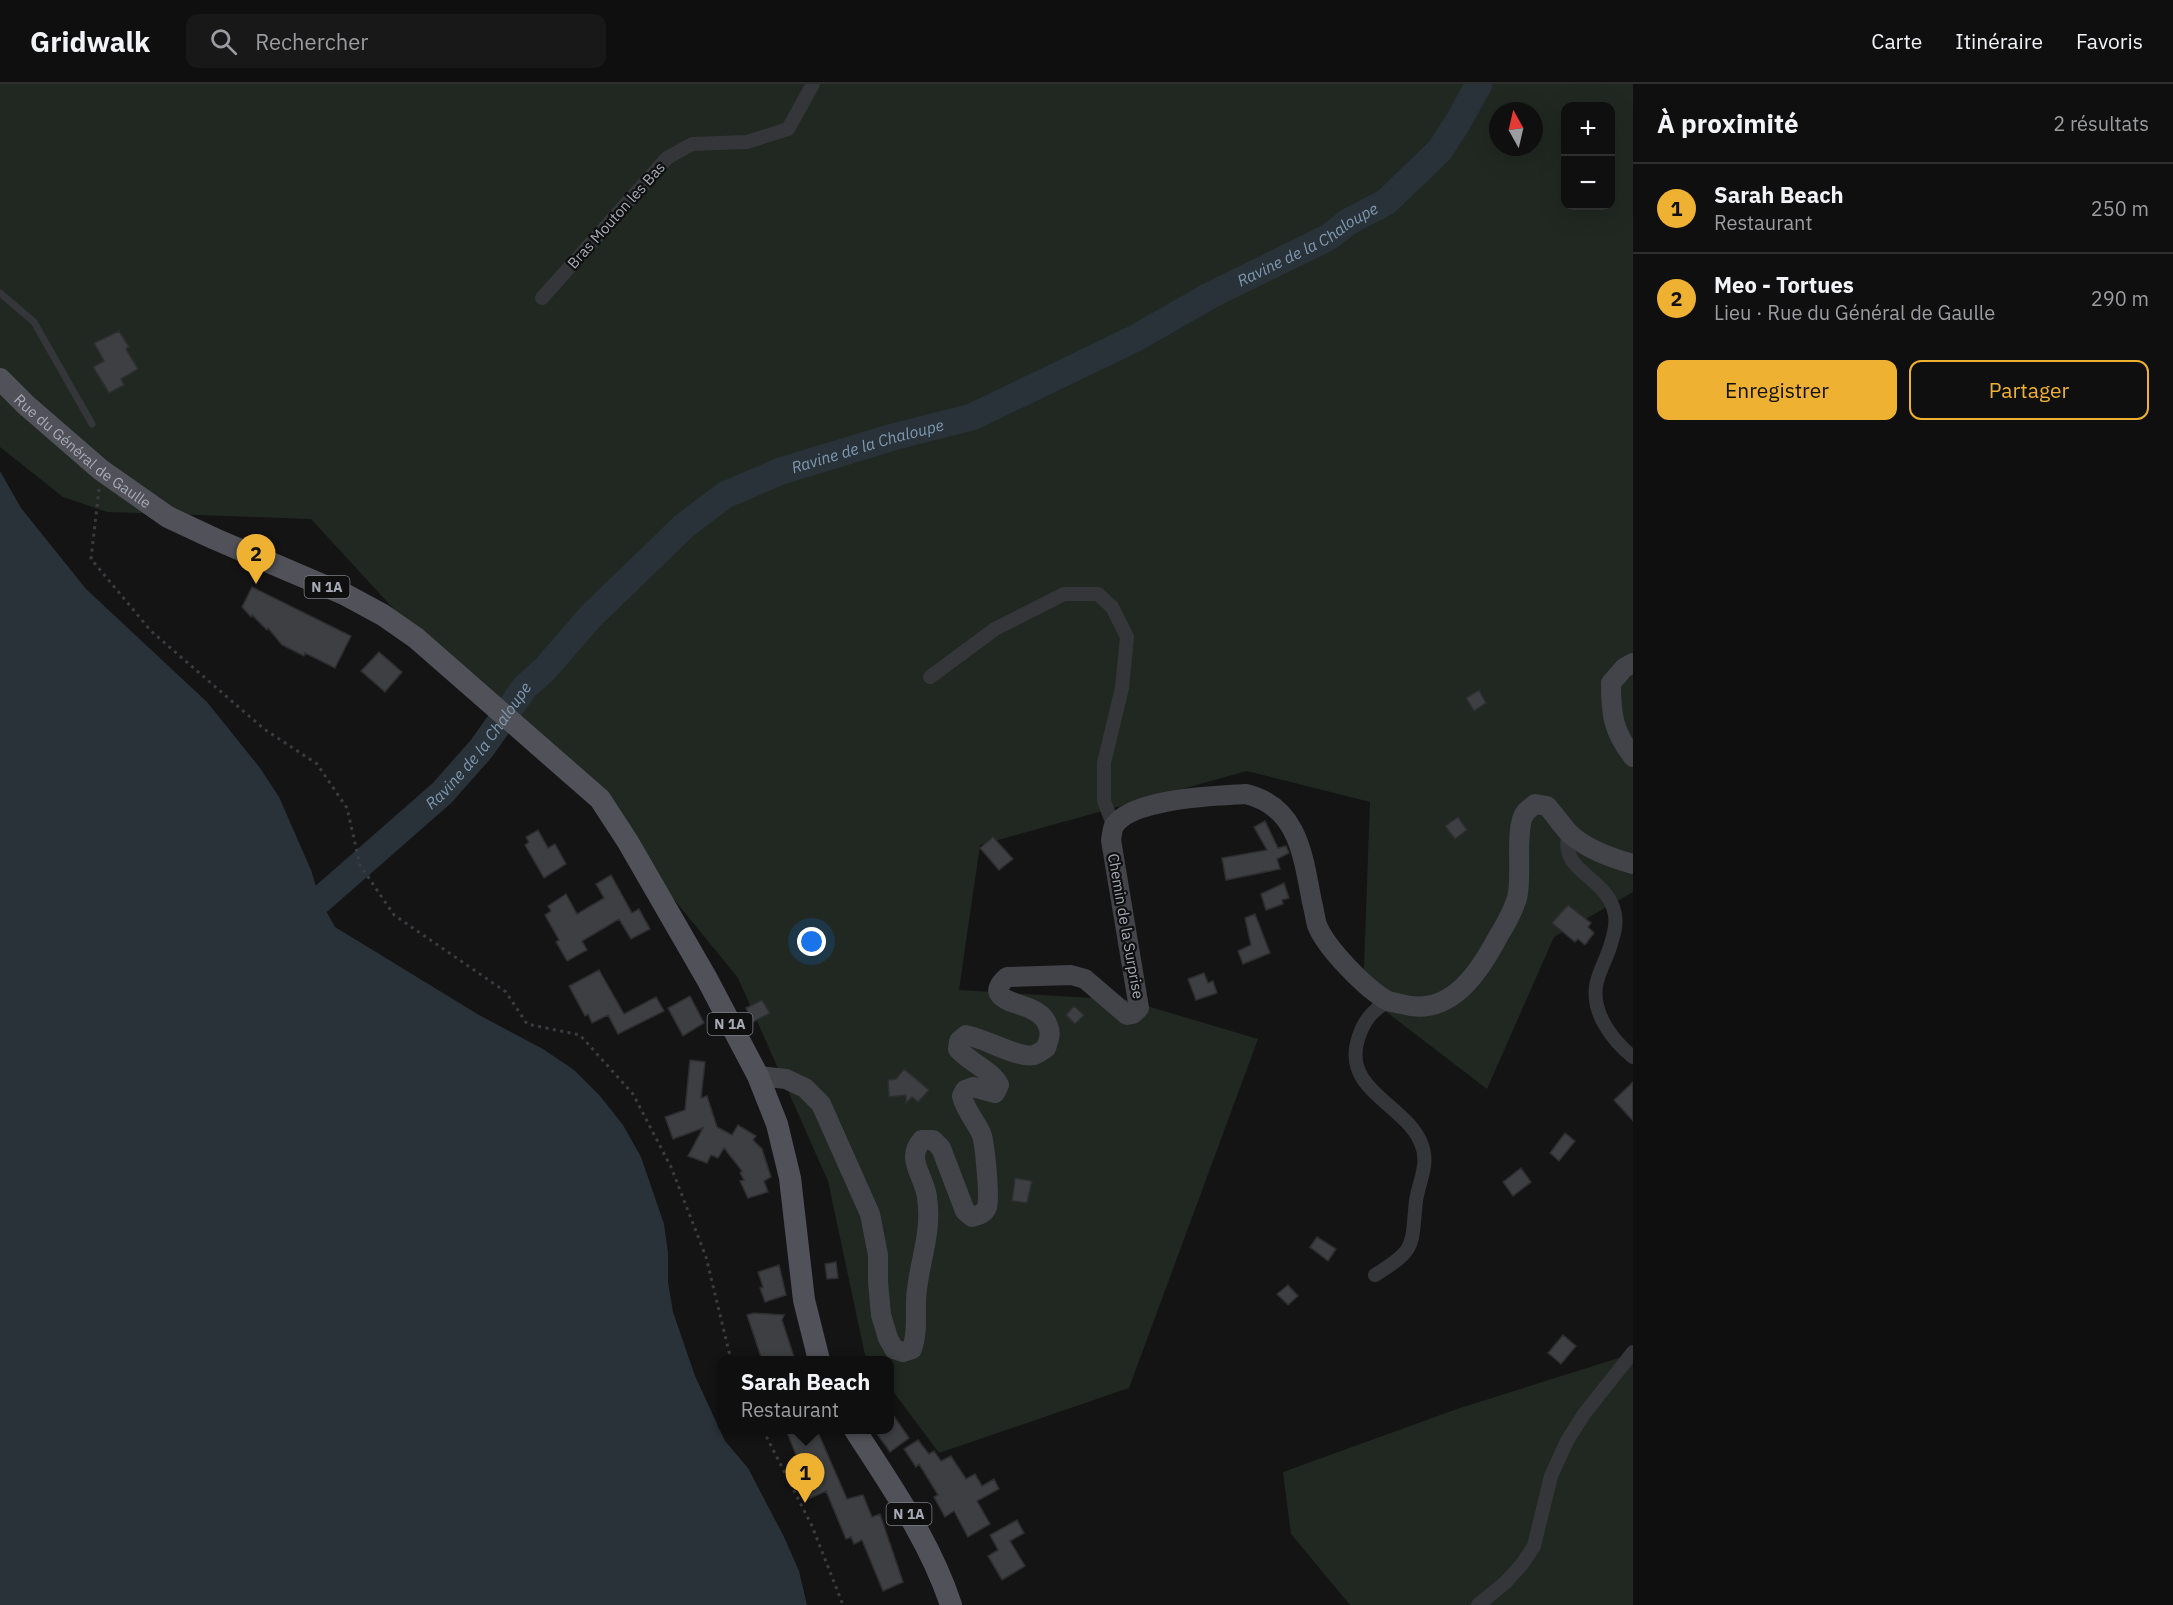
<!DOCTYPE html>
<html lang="fr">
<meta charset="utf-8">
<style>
body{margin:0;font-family:"IBM Plex Sans",sans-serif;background:#181819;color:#f1f3f6}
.controls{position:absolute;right:18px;top:18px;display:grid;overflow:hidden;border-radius:12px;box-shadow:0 6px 24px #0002}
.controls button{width:54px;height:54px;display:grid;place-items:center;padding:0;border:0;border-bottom:2px solid #2f2f30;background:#0f0f10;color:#f1f3f6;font:30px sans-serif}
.compass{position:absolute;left:1489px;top:18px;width:54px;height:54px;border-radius:50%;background:#0f0f10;box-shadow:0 6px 24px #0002;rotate:352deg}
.you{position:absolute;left:812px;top:858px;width:21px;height:21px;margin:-15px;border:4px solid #fff;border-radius:50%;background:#1a73e8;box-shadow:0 0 0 9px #1a73e833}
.badge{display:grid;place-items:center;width:39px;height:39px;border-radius:50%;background:#efb132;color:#111;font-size:20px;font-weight:700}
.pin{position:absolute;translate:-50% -50px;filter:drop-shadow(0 2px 3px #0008)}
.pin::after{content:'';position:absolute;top:32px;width:21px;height:18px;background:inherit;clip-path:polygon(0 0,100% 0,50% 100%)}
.popup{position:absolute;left:717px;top:1272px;width:177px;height:78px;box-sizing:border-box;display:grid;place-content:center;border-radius:12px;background:#0f0f10;filter:drop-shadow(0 2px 4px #0005);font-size:20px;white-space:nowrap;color:#9b9c9f}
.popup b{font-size:22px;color:#f1f3f6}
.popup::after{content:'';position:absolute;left:50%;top:100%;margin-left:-12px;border:12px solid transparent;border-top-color:#0f0f10}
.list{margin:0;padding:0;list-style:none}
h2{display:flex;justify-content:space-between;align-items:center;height:78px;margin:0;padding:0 24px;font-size:26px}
h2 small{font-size:20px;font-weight:400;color:#9b9c9f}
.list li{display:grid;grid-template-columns:39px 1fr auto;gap:18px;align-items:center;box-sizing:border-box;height:90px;padding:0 24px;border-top:2px solid #2f2f30}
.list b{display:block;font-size:22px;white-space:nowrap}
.list p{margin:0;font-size:20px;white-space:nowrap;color:#9b9c9f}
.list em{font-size:20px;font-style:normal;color:#9b9c9f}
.actions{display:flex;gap:12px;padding:18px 24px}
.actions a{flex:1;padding:14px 0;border:2px solid #efb132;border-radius:12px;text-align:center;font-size:21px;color:#efb132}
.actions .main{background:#efb132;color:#111}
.icon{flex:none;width:33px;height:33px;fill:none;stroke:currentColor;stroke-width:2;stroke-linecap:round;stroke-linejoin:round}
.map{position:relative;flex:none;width:1633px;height:1521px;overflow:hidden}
header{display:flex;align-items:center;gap:36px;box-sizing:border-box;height:84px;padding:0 30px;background:#0f0f10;border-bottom:2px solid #2f2f30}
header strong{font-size:28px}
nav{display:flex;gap:33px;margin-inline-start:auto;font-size:21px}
.search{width:420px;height:54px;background:#181819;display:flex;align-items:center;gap:15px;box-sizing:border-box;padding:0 21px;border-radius:12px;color:#9b9c9f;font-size:22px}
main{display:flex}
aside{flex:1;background:#0f0f10}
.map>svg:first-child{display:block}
</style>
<header>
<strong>Gridwalk</strong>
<div class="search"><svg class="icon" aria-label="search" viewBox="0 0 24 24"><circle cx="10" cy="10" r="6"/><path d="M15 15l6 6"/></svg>Rechercher</div>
<nav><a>Carte</a><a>Itinéraire</a><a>Favoris</a></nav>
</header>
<main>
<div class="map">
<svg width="1633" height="1521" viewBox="0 0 1633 1521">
<rect width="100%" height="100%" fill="#141415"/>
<path fill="#202821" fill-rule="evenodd" d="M0 0H1633V808L1554 853 1487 1005 1363 910 1370 718 1247 687 980 761 959 906 1127 916 1258 955 1129 1304 939 1369 889 1302V1276H870L865 1271 828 1097 738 894 593 716 403 535 311 435 107 428 63 413 0 363ZM1566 22H1610V122H1566ZM1498 27H1534V63H1498Z
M1625 1272 1633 1276V1521H1350L1291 1450 1283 1388 1457 1325Z"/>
<path fill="#2a3239" d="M0 387 21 424 86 505 207 618 260 684 279 713 311 786 320 816 335 843 479 931 543 965 574 986 600 1012 623 1041 641 1073 664 1140 668 1169V1198L673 1228 695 1292 725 1357 748 1384 784 1453 799 1487 807 1521H0Z"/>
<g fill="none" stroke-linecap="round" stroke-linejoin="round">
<path stroke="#2a3239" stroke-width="27" id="s1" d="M320 816 442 709 481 665 525 603 544 586 591 532 684 442 725 411 781 387 893 353 972 333 1134 255 1211 211 1329 153 1348 138 1386 118 1440 66 1458 38 1479 0"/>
</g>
<path fill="#3e3f42" stroke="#2e2e31" stroke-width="1.5" d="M119 247 129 263 126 265 138 285 121 295 124 301 109 309 93 283 104 277 94 259Z
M252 503 351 552 335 584 305 569 304 572 282 561 268 544 267 546 252 531 251 533 242 523Z
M379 568 402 588 385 608 361 587Z
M1479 606 1486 619 1474 627 1466 614Z
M1458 733 1467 746 1455 755 1445 742Z
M1265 737 1278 764 1286 762 1289 769 1277 775 1280 785 1226 796 1222 774 1267 766 1254 743Z
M538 746 548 764 555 760 566 780 544 794 525 761 529 758 526 753Z
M993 753 1013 775 999 786 980 764Z
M611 791 632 829 639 825 650 845 631 855 619 835 582 857 587 866 567 877 556 858 559 856 545 831 551 827 548 822 566 810 577 830 604 814 596 800Z
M1284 799 1289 814 1282 816 1283 820 1266 826 1261 810Z
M1568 821 1591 839 1588 843 1594 849 1585 861 1578 855 1575 858 1552 839Z
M1255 830 1270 869 1243 880 1238 867 1251 861 1245 834Z
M599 886 624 930 656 913 664 927 618 950 608 931 592 939 588 930 585 932 569 902Z
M1204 889 1208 899 1213 897 1217 909 1196 916 1188 895Z
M690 912 704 939 683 952 668 924Z
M762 916 770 929 753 938 746 924Z
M1074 922 1084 931 1075 940 1066 931Z
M690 976 705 978 701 1014 707 1012 717 1043 732 1051 738 1041 756 1052 753 1056 762 1065 771 1093 764 1097 768 1108 748 1114 740 1097 744 1096 740 1089 742 1087 724 1064 718 1074 711 1071 707 1079 688 1072 703 1044 673 1055 665 1033 685 1026Z
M904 985 929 1006 918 1018 912 1013 906 1019V1011L889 1013 888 996 896 995Z
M1633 998V1037L1614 1016Z
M1565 1049 1575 1057 1559 1077 1550 1069Z
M1521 1084 1531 1098 1513 1112 1503 1098Z
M1015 1094 1032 1097 1027 1119 1012 1117Z
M1317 1153 1336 1165 1328 1177 1310 1163Z
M836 1178 838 1194 827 1195 825 1180Z
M779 1181 786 1211 765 1218 760 1204 763 1203 758 1188Z
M1288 1201 1298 1212 1288 1221 1277 1210Z
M754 1229 784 1231 782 1236 795 1276H762L747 1231Z
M1563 1251 1576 1262 1561 1280 1548 1269Z
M889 1325 909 1354 890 1368 874 1346H889Z
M786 1346H817L847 1415 863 1411 872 1433 880 1430 903 1498 883 1507 862 1456 854 1460 851 1453 846 1455 826 1407 806 1416 796 1391 803 1388Z
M918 1356 929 1370 934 1367 941 1377 951 1372 966 1395 975 1390 982 1402 994 1395 999 1405 977 1417 990 1440 968 1453 954 1427 945 1433 934 1413 938 1411 919 1380 916 1383 904 1365Z
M1017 1436 1024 1449 1010 1457 1025 1482 1002 1496 988 1472 998 1466 990 1451Z"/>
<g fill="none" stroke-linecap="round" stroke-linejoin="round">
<path stroke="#3b3c41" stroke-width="3" stroke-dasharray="3 4.5" stroke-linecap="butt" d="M99 405 91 475 151 547 264 645 317 680 347 724 360 781 394 831 506 908 527 940 580 951 633 1010 671 1083 706 1173 731 1276
M763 1346 812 1442 843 1521"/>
<path stroke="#35363a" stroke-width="7" d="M0 209 34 238 92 340"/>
<path stroke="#35363a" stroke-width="14" d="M542 214 667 74 692 60 747 58 788 45 813 0
M930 593 995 545 1064 510H1098L1112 523 1127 553 1122 604 1104 679V717L1114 743
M1569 749C1557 789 1609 792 1615 831 1617 842 1613 853 1610 863 1606 876 1598 889 1596 902 1592 930 1613 957 1633 973
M1375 1191C1417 1165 1411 1163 1416 1117 1419 1096 1430 1080 1421 1059 1405 1020 1342 1006 1358 955 1364 936 1372 927 1388 917
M1478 1521 1506 1498 1522 1480 1534 1462 1551 1392 1567 1357 1584 1330 1633 1268"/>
<path stroke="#43444a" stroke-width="20" d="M1633 579 1624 584 1611 599C1611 631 1613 647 1633 673
M758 992 786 995 805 1004 821 1020 870 1130 878 1171V1198L881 1231 888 1254 894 1265 903 1268 912 1265C919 1246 914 1225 917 1205 921 1172 932 1147 927 1113 924 1091 905 1075 922 1056H933L941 1064 965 1127 972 1133C979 1131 984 1130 987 1123 990 1115 985 1058 981 1049 975 1036 965 1026 962 1012L965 1006 973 1003 995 1009 999 1001C993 987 969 978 958 965L959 957 966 951C984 954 1019 975 1034 971 1038 970 1043 966 1046 964 1048 958 1051 951 1049 945 1047 936 1040 929 1031 925 1017 918 982 915 1007 893L1071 891 1085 895 1127 931 1133 930 1139 924 1111 756C1112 752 1112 746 1114 742 1131 714 1216 712 1246 710 1299 723 1303 773 1312 818 1314 825 1315 834 1317 841 1326 864 1366 905 1388 917 1391 918 1397 919 1401 920 1450 934 1479 889 1499 851 1506 840 1513 827 1517 814 1523 792 1514 744 1525 729 1527 726 1532 723 1535 720L1547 722C1554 730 1561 740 1568 748 1585 765 1611 774 1633 780"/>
<g stroke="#515259" stroke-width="22">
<path id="s2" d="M0 295 26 321 101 386 168 433 215 455 346 511 383 531 416 554 600 715 628 758 707 895 758 992 777 1040 790 1094 804 1216 819 1276"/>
<path d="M855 1346C891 1402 930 1457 951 1521"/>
</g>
</g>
<g text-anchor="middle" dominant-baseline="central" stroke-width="4.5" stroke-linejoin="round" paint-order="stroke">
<g fill="#0f0f10" stroke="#787c84" stroke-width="1.5">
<rect x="304.5" y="492" width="45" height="22" rx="4.5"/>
<rect x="707.5" y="929" width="45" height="22" rx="4.5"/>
<rect x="886.5" y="1419" width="45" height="22" rx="4.5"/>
</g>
<g font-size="14" font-weight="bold" fill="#a5aab5">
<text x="327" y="503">N 1A</text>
<text x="730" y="940">N 1A</text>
<text x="909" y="1430">N 1A</text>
</g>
<g font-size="15" fill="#a5aab5" stroke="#0f0f10">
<text transform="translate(616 131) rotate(-48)">Bras Mouton les Bas</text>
<text stroke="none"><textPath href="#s2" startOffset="110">Rue du Général de Gaulle</textPath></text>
<text transform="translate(1126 842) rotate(80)">Chemin de la Surprise</text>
</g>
<g font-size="16" font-style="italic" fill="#7d98b0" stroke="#0f0f10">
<text stroke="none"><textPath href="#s1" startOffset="1212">Ravine de la Chaloupe</textPath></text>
<text stroke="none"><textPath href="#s1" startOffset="726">Ravine de la Chaloupe</textPath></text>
<text stroke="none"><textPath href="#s1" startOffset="222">Ravine de la Chaloupe</textPath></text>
</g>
</g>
</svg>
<div class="controls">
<button>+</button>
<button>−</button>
</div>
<svg class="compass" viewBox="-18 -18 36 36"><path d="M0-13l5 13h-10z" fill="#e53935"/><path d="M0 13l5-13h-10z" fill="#9b9c9f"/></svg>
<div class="you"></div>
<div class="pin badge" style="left:805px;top:1419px">1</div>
<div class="popup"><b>Sarah Beach</b>Restaurant</div>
<div class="pin badge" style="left:256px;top:500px">2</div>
</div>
<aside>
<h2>À proximité<small>2 résultats</small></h2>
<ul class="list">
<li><span class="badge">1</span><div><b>Sarah Beach</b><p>Restaurant</p></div><em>250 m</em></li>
<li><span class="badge">2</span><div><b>Meo - Tortues</b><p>Lieu · Rue du Général de Gaulle</p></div><em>290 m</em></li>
</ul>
<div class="actions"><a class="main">Enregistrer</a><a>Partager</a></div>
</aside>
</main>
